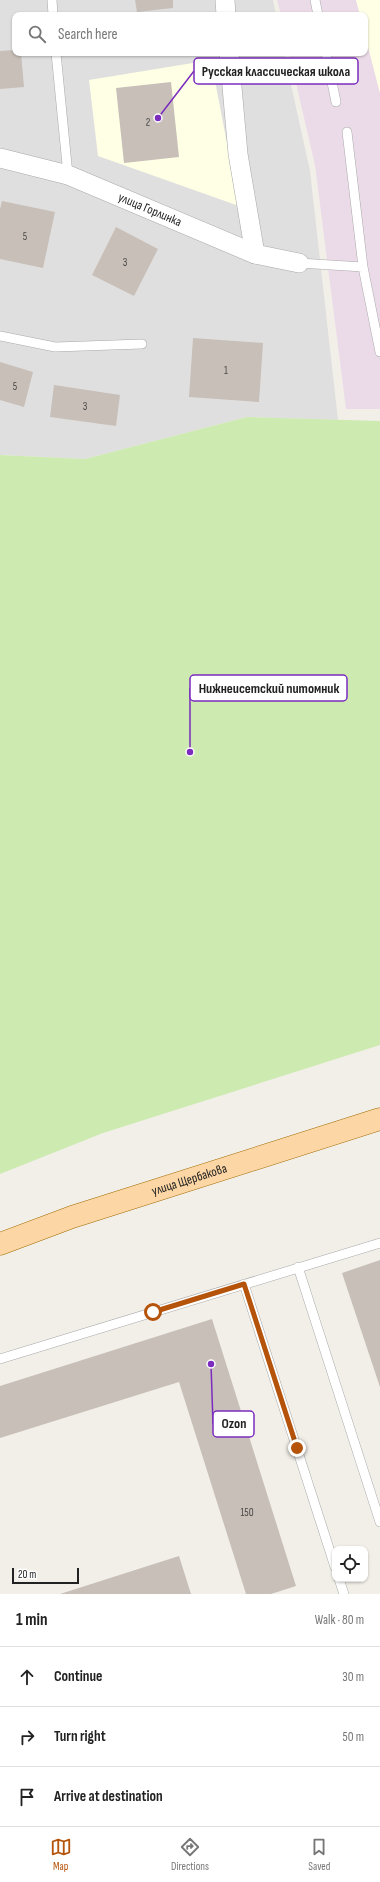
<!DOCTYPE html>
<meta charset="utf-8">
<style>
body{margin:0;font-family:"Sofia Sans Condensed",sans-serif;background:#f6f6f6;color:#222}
.controls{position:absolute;right:12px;bottom:12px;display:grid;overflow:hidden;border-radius:8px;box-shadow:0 1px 3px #0004}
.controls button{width:36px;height:36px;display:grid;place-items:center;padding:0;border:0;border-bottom:1px solid #e0e0e0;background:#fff;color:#222;font:20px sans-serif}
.scale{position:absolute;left:12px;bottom:10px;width:67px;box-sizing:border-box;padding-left:4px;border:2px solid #222;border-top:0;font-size:11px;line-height:14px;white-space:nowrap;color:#222;-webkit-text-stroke:3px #fff;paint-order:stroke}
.stop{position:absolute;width:12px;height:12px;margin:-9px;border:3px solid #b45309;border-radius:50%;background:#fff}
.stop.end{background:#b45309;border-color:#fff;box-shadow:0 1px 4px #0008}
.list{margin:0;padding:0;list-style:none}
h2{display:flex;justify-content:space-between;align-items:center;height:52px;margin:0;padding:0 16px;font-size:17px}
h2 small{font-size:13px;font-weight:400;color:#767676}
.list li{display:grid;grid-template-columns:26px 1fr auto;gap:12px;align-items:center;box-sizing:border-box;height:60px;padding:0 16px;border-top:1px solid #e0e0e0}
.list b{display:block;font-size:15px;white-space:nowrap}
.list em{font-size:13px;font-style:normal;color:#767676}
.icon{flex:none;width:22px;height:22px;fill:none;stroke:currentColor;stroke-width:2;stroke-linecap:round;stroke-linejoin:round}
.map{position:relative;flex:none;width:380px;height:1594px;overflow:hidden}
.search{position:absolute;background:#fff;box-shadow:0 1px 3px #0004;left:12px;right:12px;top:12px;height:44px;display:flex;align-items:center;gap:10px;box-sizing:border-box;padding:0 14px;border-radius:8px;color:#767676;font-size:15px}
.sheet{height:232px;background:#fff}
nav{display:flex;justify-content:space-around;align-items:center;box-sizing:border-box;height:56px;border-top:1px solid #e0e0e0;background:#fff;font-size:11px;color:#767676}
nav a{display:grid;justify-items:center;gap:2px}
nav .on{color:#b45309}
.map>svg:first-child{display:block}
</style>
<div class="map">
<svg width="380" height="1594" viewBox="0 0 380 1594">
<rect width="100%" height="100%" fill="#f2efe9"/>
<path fill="#e0dfdf" d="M0 0H273L276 15H15V53H284L310 171 338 420 247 417 85 459 0 455Z"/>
<path fill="#ebdbe8" d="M277 0H356L360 15H281Z
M365 35 380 93V409H346L315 165 289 53H365Z"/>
<path fill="#ffffe5" d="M356 0H380V93L365 35V15H360Z
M211 60 239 206 98 156 89 80Z"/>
<path fill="#cdebb0" d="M247 417 380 421V1045L103 1133 0 1174V455L85 459Z"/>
<path fill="#c7bfb8" d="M135 0H173V8L137 12Z
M15 50V53H21L24 87 0 89V51Z
M171 82 179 157 124 163 116 88Z
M2 201 55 212 43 268 0 259V209Z
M116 227 158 249 134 296 92 275Z
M193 338 263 343 259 402 189 397Z
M0 362 33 372 24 407 0 400Z
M54 385 120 395 116 426 50 417Z
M380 1260V1387L342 1273Z
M212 1319 296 1586 271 1594H246L179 1382 0 1438V1386Z
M179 1556 191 1594H60Z"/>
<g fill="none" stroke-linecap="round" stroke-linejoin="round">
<defs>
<path id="lane" d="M52 0 53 15
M315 0 318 15
M56 53 68 175
M326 53 336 102
M347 132 363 267 380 352
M299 263 363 267
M0 336 55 347 142 344
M298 1267 380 1522
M244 1284 335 1567
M0 1359 380 1243
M339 1579 344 1594"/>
<g id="street">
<path d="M225 0 226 15"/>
<path d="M229 53 238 154 255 254"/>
<path id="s1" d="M0 158 68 175 255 254 299 263"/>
</g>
<g id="primary">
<path id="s2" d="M0 1244 72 1217 380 1119"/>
</g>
</defs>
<use href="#lane" stroke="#a9a9a9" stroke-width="10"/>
<use href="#street" stroke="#a9a9a9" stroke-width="20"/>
<use href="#primary" stroke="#a06b00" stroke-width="23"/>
<use href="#lane" stroke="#fff" stroke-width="9"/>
<use href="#street" stroke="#fff" stroke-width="19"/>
<use href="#primary" stroke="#fcd6a4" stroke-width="22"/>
</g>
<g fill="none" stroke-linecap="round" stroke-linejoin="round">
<path stroke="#b45309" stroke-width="5" d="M153 1312 244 1284 297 1448"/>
</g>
<g text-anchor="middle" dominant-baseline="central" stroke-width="3.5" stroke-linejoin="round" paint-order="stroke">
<g font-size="11" fill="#4b4948">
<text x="148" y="122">2</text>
<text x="25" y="236">5</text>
<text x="125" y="262">3</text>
<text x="226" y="370">1</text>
<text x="15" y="386">5</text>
<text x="85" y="406">3</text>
<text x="247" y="1512">150</text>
</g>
<g font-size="13" fill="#222" stroke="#fff">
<text stroke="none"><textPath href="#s1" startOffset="159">улица Горлинка</textPath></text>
<text stroke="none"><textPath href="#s2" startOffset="200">улица Щербакова</textPath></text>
</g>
</g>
<path fill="none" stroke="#7b2cbf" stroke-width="1.5" d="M158 118L194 71M190 752L190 688M211 1364L213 1424"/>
<g fill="#7b2cbf" stroke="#fff" stroke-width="1.5">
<circle cx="158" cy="118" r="4"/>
<circle cx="190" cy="752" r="4"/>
<circle cx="211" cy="1364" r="4"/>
</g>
<g fill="#fff" stroke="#7b2cbf" stroke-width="1.5">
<rect x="194" y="58" width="164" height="26" rx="4"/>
<rect x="190" y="675" width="157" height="26" rx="4"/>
<rect x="213" y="1411" width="41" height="26" rx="4"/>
</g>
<g font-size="14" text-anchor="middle" font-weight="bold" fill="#222">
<text x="276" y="76">Русская классическая школа</text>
<text x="269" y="693">Нижнеисетский питомник</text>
<text x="234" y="1428">Ozon</text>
</g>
</svg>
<div class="controls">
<button><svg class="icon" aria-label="locate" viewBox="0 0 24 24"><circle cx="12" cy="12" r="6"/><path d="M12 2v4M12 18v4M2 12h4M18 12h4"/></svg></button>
</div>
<div class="scale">20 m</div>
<div class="stop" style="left:153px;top:1312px"></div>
<div class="stop end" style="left:297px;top:1448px"></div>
<div class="search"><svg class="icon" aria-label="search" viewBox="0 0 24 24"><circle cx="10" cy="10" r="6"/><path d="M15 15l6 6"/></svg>Search here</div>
</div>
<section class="sheet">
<h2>1 min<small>Walk · 80 m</small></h2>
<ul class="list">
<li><svg class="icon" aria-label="ahead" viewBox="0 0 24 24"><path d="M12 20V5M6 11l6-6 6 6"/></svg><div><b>Continue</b></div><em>30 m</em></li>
<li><svg class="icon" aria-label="right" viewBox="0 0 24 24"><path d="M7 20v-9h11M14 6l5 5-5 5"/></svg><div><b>Turn right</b></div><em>50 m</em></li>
<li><svg class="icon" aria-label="arrive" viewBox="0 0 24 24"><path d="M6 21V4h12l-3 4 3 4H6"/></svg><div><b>Arrive at destination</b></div></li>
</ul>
</section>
<nav>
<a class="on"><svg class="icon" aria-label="map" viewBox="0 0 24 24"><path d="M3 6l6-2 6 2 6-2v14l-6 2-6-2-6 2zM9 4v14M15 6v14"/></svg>Map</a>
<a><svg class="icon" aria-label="directions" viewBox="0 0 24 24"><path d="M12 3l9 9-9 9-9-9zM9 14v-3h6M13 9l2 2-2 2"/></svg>Directions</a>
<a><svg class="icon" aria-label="saved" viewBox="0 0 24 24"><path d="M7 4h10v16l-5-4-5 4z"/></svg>Saved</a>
</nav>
